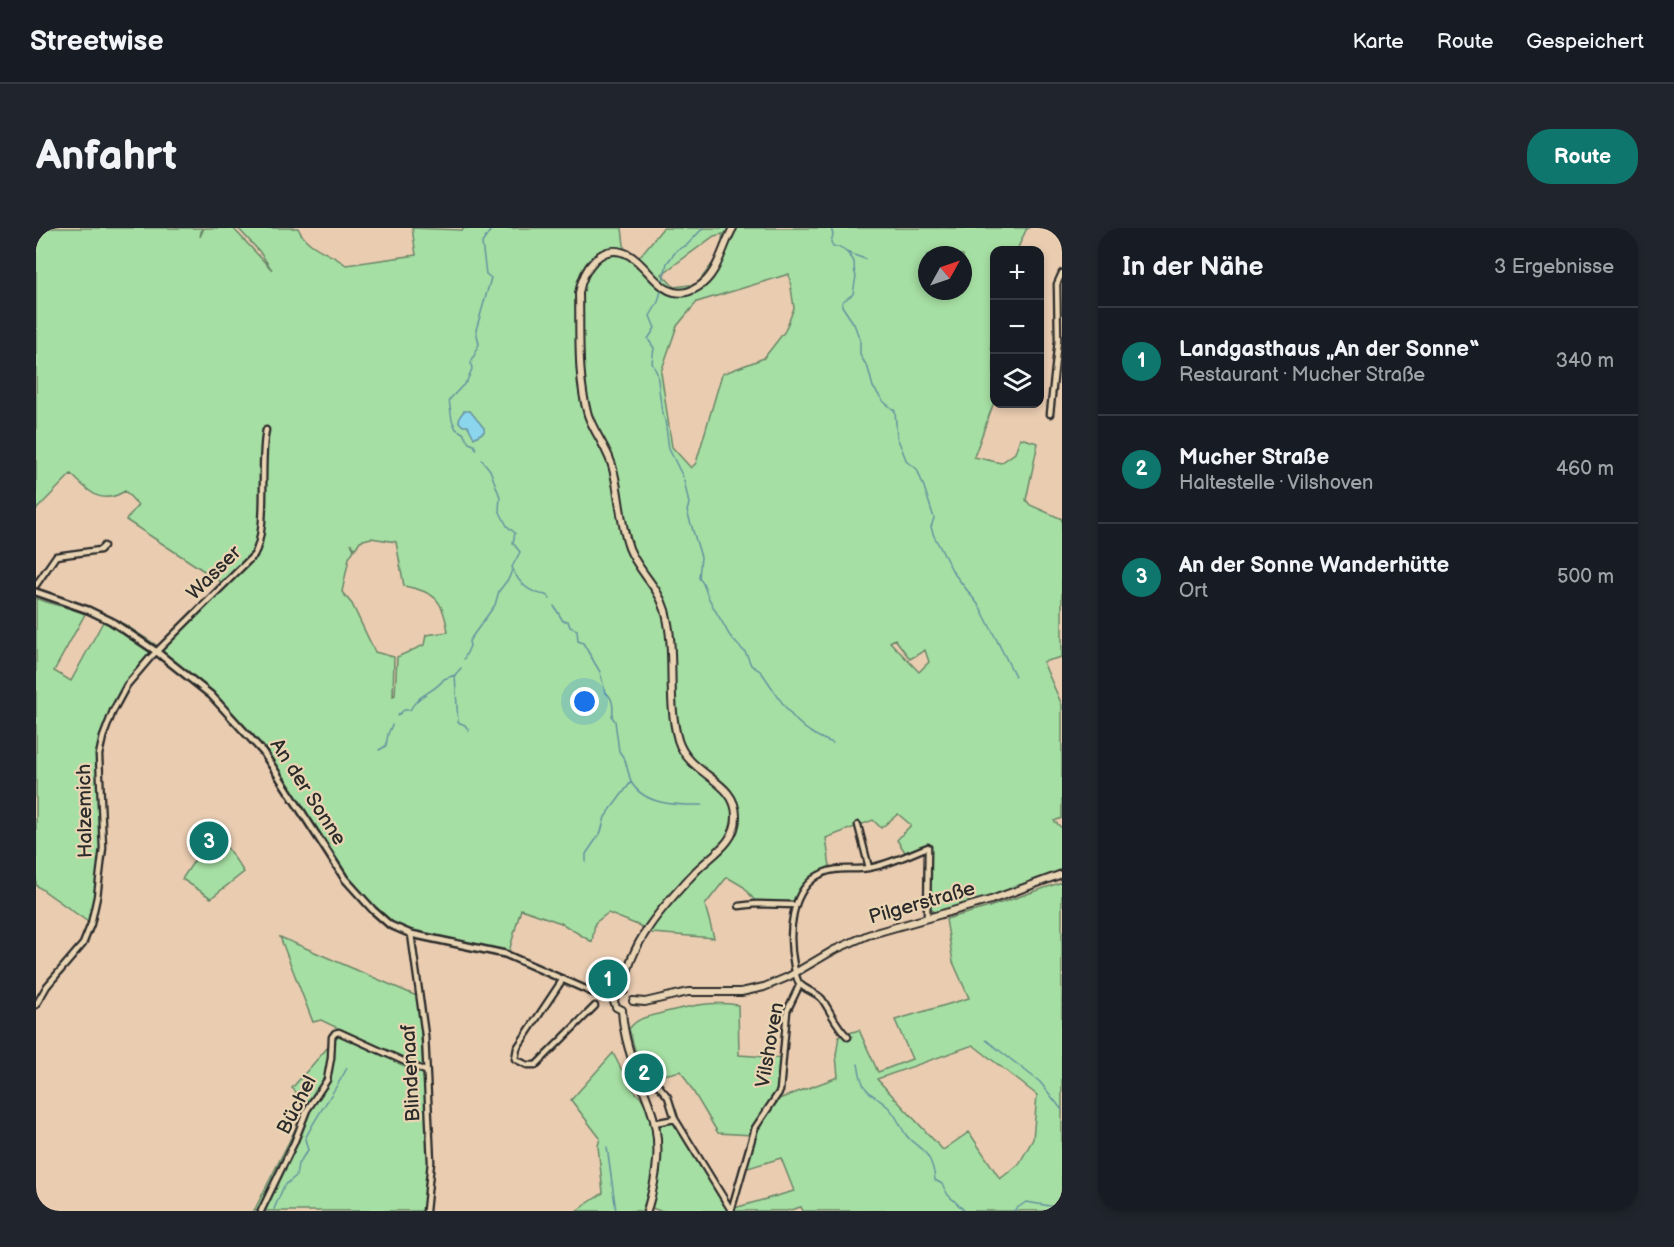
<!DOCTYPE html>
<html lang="de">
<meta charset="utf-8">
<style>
body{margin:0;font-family:"Balsamiq Sans",sans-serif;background:#20242c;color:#f1f3f6}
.controls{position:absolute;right:18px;top:18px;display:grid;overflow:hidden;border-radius:12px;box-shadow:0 3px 9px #0003}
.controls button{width:54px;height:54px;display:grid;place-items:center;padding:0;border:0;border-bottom:2px solid #363941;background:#171b24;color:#f1f3f6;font:30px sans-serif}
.compass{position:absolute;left:882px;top:18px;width:54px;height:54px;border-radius:50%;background:#171b24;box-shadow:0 3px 9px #0003;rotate:50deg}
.you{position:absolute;left:549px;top:474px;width:21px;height:21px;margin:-15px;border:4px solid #fff;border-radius:50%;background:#1a73e8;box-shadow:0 0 0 9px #1a73e833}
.badge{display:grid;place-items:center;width:39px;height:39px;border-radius:50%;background:#0f766e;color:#fff;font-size:20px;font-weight:700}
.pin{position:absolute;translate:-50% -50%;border:3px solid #fff;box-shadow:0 2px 6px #0006}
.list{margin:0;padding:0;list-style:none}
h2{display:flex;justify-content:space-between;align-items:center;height:78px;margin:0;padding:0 24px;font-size:26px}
h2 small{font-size:20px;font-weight:400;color:#9ea1a6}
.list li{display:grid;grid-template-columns:39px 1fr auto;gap:18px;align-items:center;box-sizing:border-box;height:108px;padding:0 24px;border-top:2px solid #363941}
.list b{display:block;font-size:22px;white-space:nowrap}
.list p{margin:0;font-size:20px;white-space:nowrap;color:#9ea1a6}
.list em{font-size:20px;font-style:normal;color:#9ea1a6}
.icon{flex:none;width:33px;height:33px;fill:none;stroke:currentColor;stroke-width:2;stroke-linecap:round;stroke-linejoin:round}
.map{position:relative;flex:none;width:1026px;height:983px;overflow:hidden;border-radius:24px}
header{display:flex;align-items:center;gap:36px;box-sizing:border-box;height:84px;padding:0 30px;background:#171b24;border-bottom:2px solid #363941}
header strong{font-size:28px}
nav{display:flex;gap:33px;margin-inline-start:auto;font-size:21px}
.intro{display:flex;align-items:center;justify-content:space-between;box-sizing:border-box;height:144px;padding:0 36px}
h1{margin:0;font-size:42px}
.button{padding:15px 27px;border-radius:24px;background:#0f766e;color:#fff;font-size:21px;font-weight:700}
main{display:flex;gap:36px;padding:0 36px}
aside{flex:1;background:#171b24;border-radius:24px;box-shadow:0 3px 9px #0003}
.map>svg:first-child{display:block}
</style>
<header>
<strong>Streetwise</strong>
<nav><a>Karte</a><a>Route</a><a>Gespeichert</a></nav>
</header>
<div class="intro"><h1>Anfahrt</h1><a class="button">Route</a></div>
<main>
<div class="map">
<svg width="1026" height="983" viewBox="0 0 1026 983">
<rect width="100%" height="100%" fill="#eacdb1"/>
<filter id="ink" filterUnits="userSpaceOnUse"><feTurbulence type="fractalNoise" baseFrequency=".0167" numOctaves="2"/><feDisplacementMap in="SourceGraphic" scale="12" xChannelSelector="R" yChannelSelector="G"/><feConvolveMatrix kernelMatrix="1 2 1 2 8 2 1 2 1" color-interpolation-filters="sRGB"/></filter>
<g filter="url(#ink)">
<path fill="#a6dfa3" stroke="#688567" stroke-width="1.5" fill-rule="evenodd" d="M0 0H166L164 9 168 0H197L236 42 223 23 202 0H262C271 21 294 24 310 37L380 27 376 0 426 2 429 0H586L589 25 600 33 627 0H993L990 2 981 22H958V102L956 103 955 120 958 125V174L938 229 965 235 979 225 984 210 1002 215 990 272 994 277 1026 291V429L1007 434 1026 477V590L1018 593 1026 600V644L959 667 898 685 894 679 892 619 871 627 861 612 875 597 862 586 845 600 837 592 790 610 794 639 775 650 757 675 719 673 708 659 691 649 669 677 678 710 616 705 609 700 572 685 559 695 556 714 525 695 485 681 472 727 359 700 320 664 245 549 190 482 121 424 91 457 77 483 63 527 67 620 55 696 0 657V370C18 378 30 378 49 386L18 443 35 453 68 392 84 402 88 396 123 419 185 354 90 292 102 277 89 263C63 279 52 262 35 246L0 282ZM687 6 683 27 661 56 638 59 626 46 678 8ZM891 27H927V63H891ZM753 46 758 80 749 103 728 130 686 146 660 235 655 240 636 219 625 144 641 98 661 74ZM335 310 360 314 368 358C400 364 407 372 412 404L390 407 388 417 361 429 359 467 357 468 358 429 339 424 316 376 306 364 313 330 318 322 315 315 319 321 324 313ZM859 411 874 431 889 422 893 434 883 444 854 414Z
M174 609 190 618 208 644 175 670 146 651Z
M1026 654V983H767L765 979 751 983H624L608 977 606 983H540L567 965 562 918 564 910 535 872 577 825 594 858 614 880 618 895 639 891 695 981 758 963 745 930 706 942 716 907 682 905 645 843 623 848 614 853 601 829 593 801C602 789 612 789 626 785 654 778 673 773 702 777L703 827 748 830 740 872 802 849 800 827 803 808 823 802 842 844 876 831 859 792 933 770 917 734 910 691 950 680ZM937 817 1001 867 997 911 983 936 964 951 933 904 907 922 841 851Z
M244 709 383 769 387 841 285 792 277 794Z
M303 806 387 844 395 934 390 983H218L272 876 256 860 293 818 298 817 299 808Z"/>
<path fill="#8cd6ed" stroke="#65929f" stroke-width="1.5" d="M428 183H434L448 200V204L438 210 432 198H427L423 194 424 188Z"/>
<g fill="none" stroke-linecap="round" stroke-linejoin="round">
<path stroke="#65929f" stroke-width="1.5" d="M795 0 797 7 795 14 797 19H804C809 23 816 28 818 34 819 40 817 42 820 48L817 66 806 74V78L818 96 824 112V127L832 140 837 159 847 173 859 183 861 209 871 234 881 241 888 259 898 290 895 299 898 308 917 344 944 379 979 448
M810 24 829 31
M627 53 631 35 641 22 651 17 667 0
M625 63 622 74 614 88 619 100 612 111 618 120 616 135 621 145 626 185 629 192 633 221 647 249
M440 221 438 217 433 215 427 205 420 201 416 192 413 172 431 153 436 141 435 135 443 116 440 102 455 50 450 46 446 15 456 0
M446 232 454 242 464 269 463 282 471 298 479 305 477 315 484 324 476 339C482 355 494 365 510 367L514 371
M648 252 653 276 651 283 665 329 663 350C669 356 668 359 671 366 676 379 685 391 691 403 694 410 703 418 709 424 712 428 713 433 715 437 718 440 723 441 726 445 748 476 758 502 797 515
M518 378 527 393H532L534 399 541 402 542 413 547 415 564 444 569 464C577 469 578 480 576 489L579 493 583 523 589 532 595 554 569 589 565 604 550 626V634
M428 431 434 418 433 413 459 377 463 363 473 350 476 342
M425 440 419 447 422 494 429 497 433 503
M361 488 368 482H374C382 466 399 464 408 451L419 447
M343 522 350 518 352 506 356 497
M595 554C609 578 642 577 666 577
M950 812 1004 854 1026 882
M822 836C827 866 831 861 852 879 860 886 864 898 870 907 874 913 878 915 883 919 894 927 898 940 899 952L906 956 912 967 929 983
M571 919 580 983
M238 981 248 958 260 948 262 936 272 922 269 911C281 886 298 865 311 840
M977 983 990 974 1026 980"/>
<defs>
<path id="minor" d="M1014 186 1022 112 1021 56 1026 45
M0 357 20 328 64 322 68 318
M822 597 833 640
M703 678 720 676 760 677
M375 706 389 807 395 934 390 983
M527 751 481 820 479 831 491 837H500L559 778
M0 777 11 758 47 716 55 696 61 669 67 620 63 527 67 509 77 483 91 457 114 430 218 327C233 301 223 235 230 202
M812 809C800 798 795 784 786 771 780 764 769 762 764 756 760 752 759 743 758 738 752 708 753 660 787 645 801 638 817 643 832 640 853 637 873 626 892 619L891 689
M623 858 632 869 639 891
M618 895 639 891 695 982
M225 983 258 915 271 882 291 852 295 830 296 809 299 805 303 804 389 843
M695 983 719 900 744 863 751 783 764 756"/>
<path id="tertiary" d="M0 364 52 382 75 393 121 424 175 467 227 524 309 651 337 682 354 697 375 706 469 726 558 765 578 770"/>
<path id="secondary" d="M588 763C591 716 630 675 661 642 677 626 700 614 700 589 701 552 653 548 642 512 630 470 641 424 629 382 622 358 602 343 593 320 584 295 584 270 578 245 574 223 559 207 552 187 541 151 544 103 543 65 547 42 565 12 593 27 615 39 628 80 662 59 682 47 686 19 697 0
M597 773 609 774 652 764H705L728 759 752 749 798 722 832 707 955 672 1026 646
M586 782C588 819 602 845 614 879 627 914 621 949 611 983
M586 782 580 779 578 774 579 767 588 763"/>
</defs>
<use href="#minor" stroke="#2b2b2b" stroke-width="9"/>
<use href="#tertiary" stroke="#2b2b2b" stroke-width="10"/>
<use href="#secondary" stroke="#2b2b2b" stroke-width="10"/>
<use href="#minor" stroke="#e9d4b3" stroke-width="4.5"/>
<use href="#tertiary" stroke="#e9d4b3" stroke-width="5"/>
<use href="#secondary" stroke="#e9d4b3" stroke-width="6"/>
</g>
</g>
<g text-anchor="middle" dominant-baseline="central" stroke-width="4.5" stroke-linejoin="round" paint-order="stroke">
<g font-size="20" fill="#2b2b2b" stroke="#e9d4b3">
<text transform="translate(178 345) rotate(-45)">Wasser</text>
<text transform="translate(272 564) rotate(57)">An der Sonne</text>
<text transform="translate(49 583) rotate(-91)">Halzemich</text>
<text transform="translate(886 675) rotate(-16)">Pilgerstraße</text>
<text transform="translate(734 817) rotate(-80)">Vilshoven</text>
<text transform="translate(375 845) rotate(-93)">Blindenaaf</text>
<text transform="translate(261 877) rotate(-63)">Büchel</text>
</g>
</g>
</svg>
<div class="controls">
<button>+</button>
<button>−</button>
<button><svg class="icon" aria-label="layers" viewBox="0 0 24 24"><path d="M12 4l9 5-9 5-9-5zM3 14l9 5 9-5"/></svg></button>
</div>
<svg class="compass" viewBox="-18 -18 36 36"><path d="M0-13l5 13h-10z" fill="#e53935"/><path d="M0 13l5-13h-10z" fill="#9ea1a6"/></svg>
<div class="you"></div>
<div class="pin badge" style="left:572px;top:751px">1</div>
<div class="pin badge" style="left:608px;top:845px">2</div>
<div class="pin badge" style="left:173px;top:613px">3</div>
</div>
<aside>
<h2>In der Nähe<small>3 Ergebnisse</small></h2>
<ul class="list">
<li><span class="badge">1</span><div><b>Landgasthaus „An der Sonne“</b><p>Restaurant · Mucher Straße</p></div><em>340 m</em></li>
<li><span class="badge">2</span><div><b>Mucher Straße</b><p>Haltestelle · Vilshoven</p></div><em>460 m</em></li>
<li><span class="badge">3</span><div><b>An der Sonne Wanderhütte</b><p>Ort</p></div><em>500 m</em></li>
</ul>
</aside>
</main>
